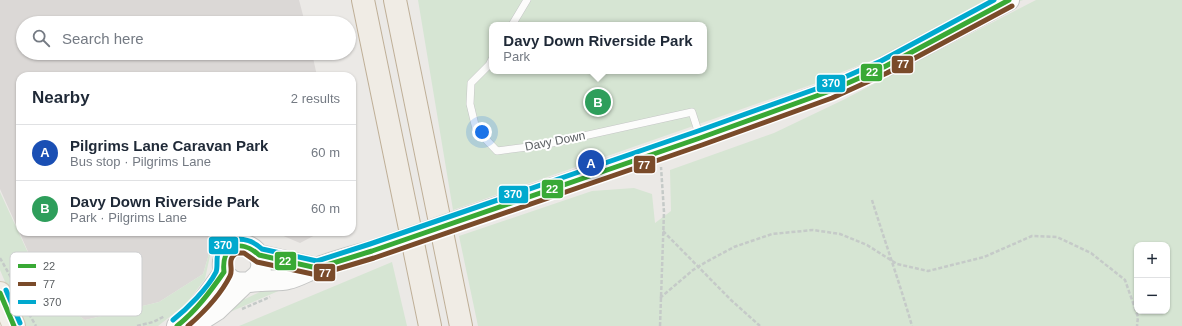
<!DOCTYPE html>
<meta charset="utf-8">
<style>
body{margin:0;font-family:Helvetica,sans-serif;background:#f6f6f7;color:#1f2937}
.controls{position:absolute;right:12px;bottom:12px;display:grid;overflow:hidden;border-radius:8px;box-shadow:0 1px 3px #0004}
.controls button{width:36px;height:36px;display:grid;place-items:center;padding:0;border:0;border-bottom:1px solid #e0e1e3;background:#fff;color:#1f2937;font:20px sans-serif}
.you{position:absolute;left:482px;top:132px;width:14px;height:14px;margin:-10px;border:3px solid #fff;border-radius:50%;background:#1a73e8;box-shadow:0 0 0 6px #1a73e833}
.badge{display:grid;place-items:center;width:26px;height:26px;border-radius:50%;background:#d93025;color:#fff;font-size:13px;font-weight:700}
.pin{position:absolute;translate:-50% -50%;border:2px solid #fff;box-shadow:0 1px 4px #0006}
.popup{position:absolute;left:489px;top:22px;width:218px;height:52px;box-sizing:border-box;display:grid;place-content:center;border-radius:8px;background:#fff;filter:drop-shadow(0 1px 3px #0005);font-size:13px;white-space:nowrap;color:#747a83}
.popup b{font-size:15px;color:#1f2937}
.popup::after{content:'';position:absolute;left:50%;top:100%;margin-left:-8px;border:8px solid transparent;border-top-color:#fff}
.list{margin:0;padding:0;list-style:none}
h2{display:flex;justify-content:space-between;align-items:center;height:52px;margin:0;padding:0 16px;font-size:17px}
h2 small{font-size:13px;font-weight:400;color:#747a83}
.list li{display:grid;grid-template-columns:26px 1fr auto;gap:12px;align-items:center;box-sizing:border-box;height:56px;padding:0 16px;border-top:1px solid #e0e1e3}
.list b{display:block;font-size:15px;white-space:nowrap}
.list p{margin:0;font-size:13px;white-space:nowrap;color:#747a83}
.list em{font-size:13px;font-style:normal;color:#747a83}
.icon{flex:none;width:22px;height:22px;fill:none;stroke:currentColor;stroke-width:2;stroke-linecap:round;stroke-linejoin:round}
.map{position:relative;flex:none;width:1182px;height:326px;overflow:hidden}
.search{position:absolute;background:#fff;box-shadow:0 1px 3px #0004;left:16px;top:16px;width:340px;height:44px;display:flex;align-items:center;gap:10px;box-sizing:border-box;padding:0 14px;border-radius:22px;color:#747a83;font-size:15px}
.panel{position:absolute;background:#fff;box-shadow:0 1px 3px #0004;left:16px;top:72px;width:340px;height:164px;border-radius:12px}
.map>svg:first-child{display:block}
</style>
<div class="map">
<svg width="1182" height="326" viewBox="0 0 1182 326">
<rect width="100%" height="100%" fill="#ebe9e6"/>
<path fill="#dbd8d6" d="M0 0H299L305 23H23V53H312L317 76H20V232H225L214 237 203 274 159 302 85 320 47 294 0 189Z
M274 232H321L300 243Z"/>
<path fill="#d6e5d3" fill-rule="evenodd" d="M418 0H1023L837 74 828 79 453 210ZM492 25H704V71H492Z
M1036 0H1182V326H478L459 236 592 191 634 188 652 194 655 223 671 211 670 170 774 133 843 100ZM1137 245H1167V311H1137Z
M0 192 47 294 85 320 159 302 203 274 214 237 205 279 186 304 158 326H24L0 270Z
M392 262 407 326H239Z
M283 289 230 312V310L244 298 245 299 262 291Z"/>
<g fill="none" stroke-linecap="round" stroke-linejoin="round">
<defs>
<path id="service" d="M512 25 527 0
M492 59 489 65 471 83 470 104 476 129 497 151 543 145 692 112 700 137
M222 232 227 249"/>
<path id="secondary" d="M506 204 700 138 830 91 884 67 1009 0
M259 255 317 268
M251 281C253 279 256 277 258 275 269 259 249 237 232 247 227 251 224 256 223 262 222 267 224 273 227 276 236 287 249 281 261 281 270 280 280 281 288 279 298 277 307 271 316 268 335 261 353 256 372 251
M177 326C197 312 210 292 224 272
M192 326 217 310 244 284"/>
<path id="primary" d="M0 293 14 326"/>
<path id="trunk" d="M363 0 430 326
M395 0 461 326"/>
</defs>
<use href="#service" stroke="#c5c6c6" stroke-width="8"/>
<use href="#secondary" stroke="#c5c6c5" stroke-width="22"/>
<use href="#primary" stroke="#d1c7b6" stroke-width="24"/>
<use href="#trunk" stroke="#bfaf97" stroke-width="24"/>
<path stroke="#c5cac8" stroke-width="2.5" stroke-dasharray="4 2" stroke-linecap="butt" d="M872 200C885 242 900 284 912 326
M663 231 731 300 760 326
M0 258 13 281
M660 298 693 270 706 262 734 247 772 234 813 230 840 234 867 245 897 264 928 271 984 257 1032 236 1057 237 1091 253 1125 280 1138 317 1137 326
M242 309 270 297
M29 314 36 326
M137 326 153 322 165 316
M660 326 664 212 661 167"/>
<use href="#service" stroke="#fcfcfb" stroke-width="7"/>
<use href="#secondary" stroke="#fcfcfb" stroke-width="20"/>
<use href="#primary" stroke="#f2efe8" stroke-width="22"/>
<use href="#trunk" stroke="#f0ece5" stroke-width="22"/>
<defs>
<path id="secondary-bridge" d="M372 251 506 204"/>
</defs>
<use href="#secondary-bridge" stroke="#c5c6c5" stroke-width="22" stroke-linecap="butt"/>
<use href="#secondary-bridge" stroke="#fcfcfb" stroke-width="20"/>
<defs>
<path id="bus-1" d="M0 293 14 326
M177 326C196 311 210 292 224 272 221 246 240 238 259 255L317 268 372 251 700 138 830 91 884 67 1009 0"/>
<path id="bus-2" d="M188 326C203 313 221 294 230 276 234 268 226 261 236 253H244L257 262 317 275 374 258 702 145 832 98 887 73 1012 6"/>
<path id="bus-3" d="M6 290 20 323
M173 320C187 309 208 288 216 272 218 267 216 259 218 253 227 234 249 237 262 249L317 261 370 244 698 131 827 85 881 61 994 0"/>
</defs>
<use href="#bus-1" stroke="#fff" stroke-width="8"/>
<use href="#bus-2" stroke="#fff" stroke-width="8"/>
<use href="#bus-3" stroke="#fff" stroke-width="8"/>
<use href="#bus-1" stroke="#39a935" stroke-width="5"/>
<use href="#bus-2" stroke="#7a4b2a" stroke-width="5"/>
<use href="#bus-3" stroke="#00a9ce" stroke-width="5"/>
</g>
<g text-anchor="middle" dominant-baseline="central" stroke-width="4" stroke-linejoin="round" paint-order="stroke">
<g font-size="12" fill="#5c6063" stroke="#fff">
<text transform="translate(555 141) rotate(-11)">Davy Down</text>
</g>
</g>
<rect x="10" y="252" width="132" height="64" rx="6" fill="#fff" stroke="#cecfd0" stroke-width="1"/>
<rect x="18" y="264" width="18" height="4" fill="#39a935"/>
<rect x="18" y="282" width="18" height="4" fill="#7a4b2a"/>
<rect x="18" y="300" width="18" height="4" fill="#00a9ce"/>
<g font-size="11" fill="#5c6063">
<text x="43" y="270">22</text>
<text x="43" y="288">77</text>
<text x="43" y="306">370</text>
</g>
<g stroke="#fff" stroke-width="1.5">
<rect x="891" y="55" width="23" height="19" rx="4" fill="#7a4b2a"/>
<rect x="860" y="63" width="23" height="19" rx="4" fill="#39a935"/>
<rect x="816" y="74" width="30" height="19" rx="4" fill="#00a9ce"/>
<rect x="633" y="155" width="23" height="19" rx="4" fill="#7a4b2a"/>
<rect x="541" y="179" width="23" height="20" rx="4" fill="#39a935"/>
<rect x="498" y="185" width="31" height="19" rx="4" fill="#00a9ce"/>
<rect x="208" y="236" width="31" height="19" rx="4" fill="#00a9ce"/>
<rect x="274" y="251" width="23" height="20" rx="4" fill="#39a935"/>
<rect x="313" y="263" width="23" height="19" rx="4" fill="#7a4b2a"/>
</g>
<g font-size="11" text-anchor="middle" font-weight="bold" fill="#fff">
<text x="903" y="68">77</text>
<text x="872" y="76">22</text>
<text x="831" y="87">370</text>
<text x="644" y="169">77</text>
<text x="552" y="193">22</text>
<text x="513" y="198">370</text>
<text x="223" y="249">370</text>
<text x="285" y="265">22</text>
<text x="325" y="277">77</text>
</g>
</svg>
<div class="controls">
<button>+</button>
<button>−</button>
</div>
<div class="you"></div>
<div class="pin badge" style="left:591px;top:163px;background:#1a4fb4">A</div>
<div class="pin badge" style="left:598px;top:102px;background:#2e9e5b">B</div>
<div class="popup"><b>Davy Down Riverside Park</b>Park</div>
<div class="search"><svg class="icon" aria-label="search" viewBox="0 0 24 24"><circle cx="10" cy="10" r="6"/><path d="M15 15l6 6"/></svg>Search here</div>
<section class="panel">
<h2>Nearby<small>2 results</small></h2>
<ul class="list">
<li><span class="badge" style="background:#1a4fb4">A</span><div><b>Pilgrims Lane Caravan Park</b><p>Bus stop · Pilgrims Lane</p></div><em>60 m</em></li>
<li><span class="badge" style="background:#2e9e5b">B</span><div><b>Davy Down Riverside Park</b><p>Park · Pilgrims Lane</p></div><em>60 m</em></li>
</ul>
</section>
</div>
